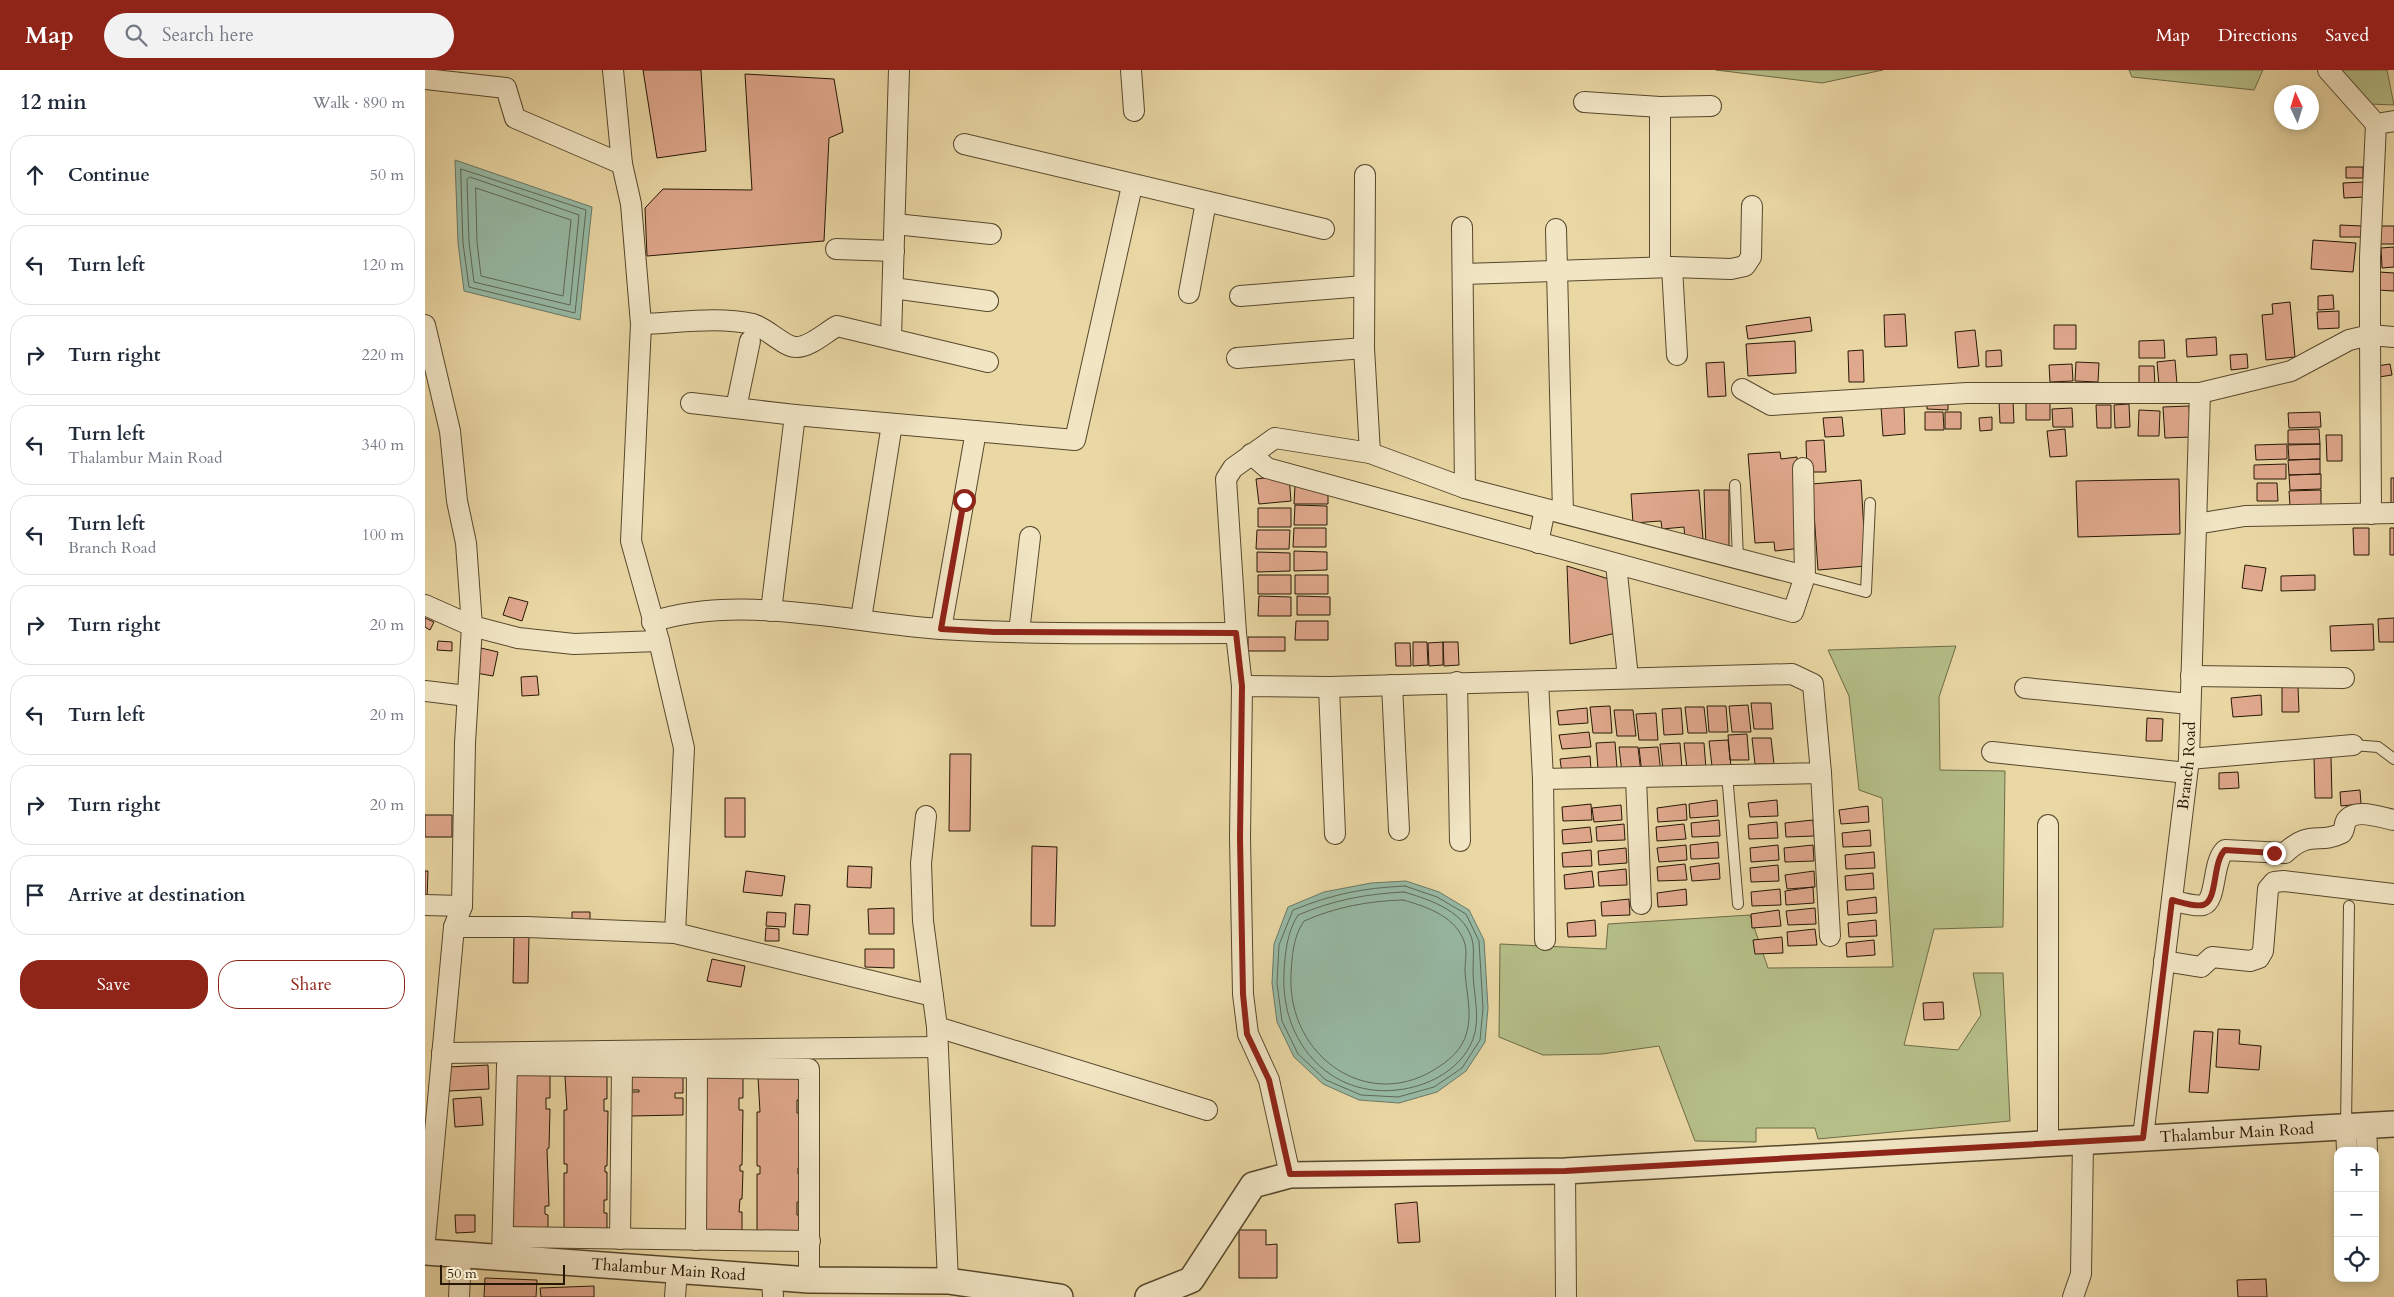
<!DOCTYPE html>
<meta charset="utf-8">
<style>
body{margin:0;font-family:Cardo,serif;background:#f2f2f3;color:#1f2937}
.controls{position:absolute;right:15px;bottom:15px;display:grid;overflow:hidden;border-radius:10px;box-shadow:0 2px 8px #0003}
.controls button{width:45px;height:45px;display:grid;place-items:center;padding:0;border:0;border-bottom:1px solid #e0e1e3;background:#fff;color:#1f2937;font:25px sans-serif}
.compass{position:absolute;left:1849px;top:15px;width:45px;height:45px;border-radius:50%;background:#fff;box-shadow:0 2px 8px #0003;rotate:356deg}
.scale{position:absolute;left:15px;bottom:12px;width:125px;box-sizing:border-box;padding-left:5px;border:2px solid #261805;border-top:0;font-size:14px;line-height:18px;white-space:nowrap;color:#261805;-webkit-text-stroke:4px #f1e5c4;paint-order:stroke}
.stop{position:absolute;width:15px;height:15px;margin:-11px;border:4px solid #8f2418;border-radius:50%;background:#fff}
.stop.end{background:#8f2418;border-color:#fff;box-shadow:0 1px 5px #0008}
.list{margin:0;padding:0;list-style:none}
h2{display:flex;justify-content:space-between;align-items:center;height:65px;margin:0;padding:0 20px;font-size:21px}
h2 small{font-size:16px;font-weight:400;color:#747a83}
.list li{display:grid;grid-template-columns:32px 1fr auto;gap:15px;align-items:center;box-sizing:border-box;height:80px;margin:0 10px 10px;padding:0 10px;border:1px solid #e0e1e3;border-radius:20px}
.list b{display:block;font-size:19px;white-space:nowrap}
.list p{margin:0;font-size:16px;white-space:nowrap;color:#747a83}
.list em{font-size:16px;font-style:normal;color:#747a83}
.actions{display:flex;gap:10px;padding:15px 20px}
.actions a{flex:1;padding:11px 0;border:1px solid #8f2418;border-radius:20px;text-align:center;font-size:18px;color:#8f2418}
.actions .main{background:#8f2418;color:#fff}
.icon{flex:none;width:28px;height:28px;fill:none;stroke:currentColor;stroke-width:2;stroke-linecap:round;stroke-linejoin:round}
.map{position:relative;flex:none;width:1969px;height:1227px;overflow:hidden}
header{display:flex;align-items:center;gap:30px;box-sizing:border-box;height:70px;padding:0 25px;background:#8f2418;color:#fff}
header strong{font-size:24px}
nav{display:flex;gap:28px;margin-inline-start:auto;font-size:18px}
.search{width:350px;height:45px;background:#f2f2f3;display:flex;align-items:center;gap:12px;box-sizing:border-box;padding:0 18px;border-radius:28px;color:#747a83;font-size:19px}
main{display:flex}
aside{flex:1;background:#fff}
.map>svg:first-child{display:block}
</style>
<header>
<strong>Map</strong>
<div class="search"><svg class="icon" aria-label="search" viewBox="0 0 24 24"><circle cx="10" cy="10" r="6"/><path d="M15 15l6 6"/></svg>Search here</div>
<nav><a>Map</a><a>Directions</a><a>Saved</a></nav>
</header>
<main>
<aside>
<h2>12 min<small>Walk · 890 m</small></h2>
<ul class="list">
<li><svg class="icon" aria-label="ahead" viewBox="0 0 24 24"><path d="M12 20V5M6 11l6-6 6 6"/></svg><div><b>Continue</b></div><em>50 m</em></li>
<li><svg class="icon" aria-label="left" viewBox="0 0 24 24"><path d="M17 20v-9H6M10 6l-5 5 5 5"/></svg><div><b>Turn left</b></div><em>120 m</em></li>
<li><svg class="icon" aria-label="right" viewBox="0 0 24 24"><path d="M7 20v-9h11M14 6l5 5-5 5"/></svg><div><b>Turn right</b></div><em>220 m</em></li>
<li><svg class="icon" aria-label="left" viewBox="0 0 24 24"><path d="M17 20v-9H6M10 6l-5 5 5 5"/></svg><div><b>Turn left</b><p>Thalambur Main Road</p></div><em>340 m</em></li>
<li><svg class="icon" aria-label="left" viewBox="0 0 24 24"><path d="M17 20v-9H6M10 6l-5 5 5 5"/></svg><div><b>Turn left</b><p>Branch Road</p></div><em>100 m</em></li>
<li><svg class="icon" aria-label="right" viewBox="0 0 24 24"><path d="M7 20v-9h11M14 6l5 5-5 5"/></svg><div><b>Turn right</b></div><em>20 m</em></li>
<li><svg class="icon" aria-label="left" viewBox="0 0 24 24"><path d="M17 20v-9H6M10 6l-5 5 5 5"/></svg><div><b>Turn left</b></div><em>20 m</em></li>
<li><svg class="icon" aria-label="right" viewBox="0 0 24 24"><path d="M7 20v-9h11M14 6l5 5-5 5"/></svg><div><b>Turn right</b></div><em>20 m</em></li>
<li><svg class="icon" aria-label="arrive" viewBox="0 0 24 24"><path d="M6 21V4h12l-3 4 3 4H6"/></svg><div><b>Arrive at destination</b></div></li>
</ul>
<div class="actions"><a class="main">Save</a><a>Share</a></div>
</aside>
<div class="map">
<svg width="1969" height="1227" viewBox="0 0 1969 1227">
<rect width="100%" height="100%" fill="#e9d7a4"/>
<filter id="stains"><feTurbulence type="fractalNoise" baseFrequency=".004" numOctaves="4"/><feColorMatrix values="0 0 0 0 .2 0 0 0 0 .09 0 0 0 0 .02 0 0 0 .5 -.17"/></filter>
<radialGradient id="worn" r=".72"><stop offset=".6" stop-color="#630" stop-opacity="0"/><stop offset="1" stop-color="#630" stop-opacity=".3"/></radialGradient>
<path fill="#b5be87" stroke="#6e6b46" d="M1291 0H1458L1397 13Z
M1704 0H1838L1829 20 1707 7Z
M1913 0H1962L1969 35 1945 34Z
M1531 576 1514 627 1515 700 1580 701 1578 857 1509 859 1479 975 1533 980 1556 945 1548 903H1578L1585 1051 1393 1069 1390 1058H1331V1072L1270 1071 1234 976 1177 984 1118 985 1074 967 1075 874 1181 879 1183 854 1325 845 1343 898 1468 897 1457 728 1434 720 1424 626 1403 580Z"/>
<path fill="#97baa6" stroke="#6a7966" d="M30 90 167 137 155 250 39 221 33 173Z
M981 811 1014 822 1044 840 1059 870 1063 938 1060 972 1041 1001 1012 1022 974 1033 934 1030 898 1014 869 987 852 952 847 913 849 874 863 837 899 822 946 813Z"/>
<g fill="none" stroke-linecap="round" stroke-linejoin="round">
<path stroke="#5e6956" stroke-width="1" d="M36 99 161 140 150 243 44 217 38 173Z
M45 107 154 145 145 235 49 212 44 172 42 110Z
M51 118 146 150 138 226 56 206 52 172Z
M980 816 1012 827 1041 844 1054 871 1058 938 1055 970 1037 998 1009 1017 973 1027 936 1025 901 1010 873 984 857 951 852 913 854 875 868 840C908 824 938 818 980 816Z
M979 822C1006 830 1043 842 1048 874 1049 883 1048 892 1048 901 1048 922 1056 948 1048 969 1039 993 1016 1009 992 1016 916 1038 855 980 859 903 860 883 862 862 873 845 909 830 940 824 979 822Z
M978 830C1003 837 1032 847 1040 874 1042 882 1040 892 1040 901 1041 922 1048 944 1041 965 1037 978 1026 989 1015 996 945 1045 862 987 866 905 867 886 868 867 879 851 911 837 943 831 978 830Z"/>
</g>
<path fill="#e0a88d" stroke="#261805" d="M218 0H276L281 81 232 88Z
M320 4 409 9 418 62 404 68 399 171 222 186 220 138 238 119 327 120Z
M1921 97H1938V108H1921Z
M1939 112V127L1919 128 1918 113Z
M1915 155 1937 156V167H1915Z
M1955 156H1969V174H1955Z
M1888 170 1931 173 1928 202 1886 199Z
M1969 177V197L1957 198 1956 178Z
M1954 202 1969 203V221L1953 220Z
M1908 225 1909 239 1893 240V226Z
M1865 232 1870 287 1841 290 1837 245 1848 244 1847 234Z
M1914 241V258L1893 259 1892 242Z
M1480 244 1482 276 1460 277 1459 245Z
M1385 247 1387 261 1323 269 1321 256Z
M1629 255H1651V279H1629Z
M1550 260 1554 296 1533 298 1530 262Z
M1791 267 1792 285 1762 287 1761 269Z
M1739 270 1740 288H1714V271Z
M1370 271 1371 303 1323 306 1321 274Z
M1438 280 1439 312H1424L1423 281Z
M1576 280 1577 296 1561 297V281Z
M1822 284 1823 298 1806 300 1805 285Z
M1750 290 1752 314 1734 315 1732 292Z
M1299 292 1301 326 1283 327 1281 293Z
M1651 292 1674 293 1673 312 1650 311Z
M1647 294 1648 311 1625 312 1624 295Z
M1965 294 1967 305 1954 307 1952 296Z
M1714 296H1729L1730 316H1714Z
M1588 330 1589 353H1575L1574 331Z
M1502 331 1523 332V340L1502 339Z
M1601 331H1625V350H1601Z
M1704 334 1705 357 1690 358 1689 335Z
M1671 335H1686V358H1672Z
M1479 336 1480 364 1458 366 1456 337Z
M1764 336 1766 367 1740 368 1738 337Z
M1647 338 1648 357H1628L1627 339Z
M1714 340 1735 341 1734 366H1713Z
M1500 342H1518L1519 360H1500Z
M1520 342H1536V359H1520Z
M1895 342 1896 357 1864 358 1863 343Z
M1417 347 1419 366 1400 367 1398 348Z
M1567 347V360L1555 361 1554 348Z
M1640 359 1642 386 1625 387 1622 361Z
M1894 359 1895 374H1863V360Z
M1901 365H1917V391H1902Z
M1399 370 1401 402H1382L1381 371Z
M1862 374V389L1831 390 1830 375Z
M1895 374V389L1864 390 1863 375Z
M1355 382 1356 389 1372 387 1377 478 1350 481 1349 472 1330 473 1323 384Z
M1895 389V404L1864 405 1863 390Z
M1861 394V409H1829V395Z
M1896 404V419L1865 420 1864 405Z
M864 405 866 431 834 434 831 409Z
M1966 408H1969V434H1966Z
M1754 409 1755 464 1653 467 1651 411Z
M1436 410 1441 496 1393 500 1387 414Z
M1832 413H1852L1853 431H1832Z
M870 415H903V434H869Z
M1274 420 1278 469 1260 470 1259 457 1237 459 1236 451 1208 453 1206 424Z
M1279 420H1304V477L1281 478Z
M1896 420V435L1865 436 1864 421Z
M870 435 902 436V455H869Z
M833 438H866V457H833Z
M869 458H901V477H868Z
M1928 458H1944V485H1929Z
M1965 458H1969V485H1965Z
M832 460H865L864 479H831Z
M869 481 902 482V500L869 501Z
M832 482 865 483V501L832 502Z
M1820 495 1841 498 1837 521 1817 518Z
M1142 496 1187 510 1191 563 1145 574Z
M833 505H866V524H833Z
M870 505H903V524H870Z
M1890 505V520L1856 521V506Z
M834 526 866 527V546H833Z
M872 526 905 527V545H872Z
M84 527 103 532 97 551 78 545Z
M0 548 9 552 5 560 0 557Z
M1969 548V572H1954L1953 549Z
M871 551H903V570H870Z
M1948 554 1949 580 1906 581 1905 556Z
M823 567H860V581H823Z
M13 571 27 572V581L12 580Z
M988 572H1002L1003 595 988 596Z
M1018 572V595L1004 596 1003 573Z
M1018 572H1033L1034 595 1019 596Z
M970 573H985L986 596H971Z
M56 578 73 582 68 606 51 603Z
M112 606 114 625 97 626 96 607Z
M1857 617H1873L1874 642H1857Z
M1836 625 1837 645 1808 647 1806 628Z
M1326 633H1346L1348 659H1329Z
M1323 635 1326 662H1307L1304 636Z
M1185 636 1187 663H1168L1165 637Z
M1282 636H1301L1303 662H1284Z
M1260 637H1279L1282 663H1263Z
M1162 638 1163 653 1134 655 1132 641Z
M1256 638 1258 664 1239 665 1237 639Z
M1189 640H1208L1211 666H1192Z
M1231 643 1233 670H1214L1211 644Z
M1722 648 1738 649 1737 671H1721Z
M1164 662 1166 677 1137 679 1134 665Z
M1322 664 1324 690H1305L1303 665Z
M1327 668H1346L1349 694H1330Z
M1303 670 1306 696H1287L1284 671Z
M1190 672 1192 698 1173 699 1171 673Z
M1255 673 1257 699 1238 700 1235 674Z
M1259 673H1279L1281 699H1262Z
M1194 677H1213L1216 703H1197Z
M1233 677 1236 703H1217L1214 678Z
M525 684H546L545 761H524Z
M1165 686 1166 700 1137 703 1135 689Z
M1889 687H1906L1907 728H1890Z
M1813 702 1814 718 1794 719V703Z
M1935 720 1936 734 1916 736 1915 722Z
M300 728H320V767H300Z
M1292 730 1293 746 1265 748 1264 734Z
M1352 730 1353 746 1325 747 1323 733Z
M1166 734 1167 750 1138 751 1137 737Z
M1261 734 1262 750 1233 752 1232 738Z
M1196 735 1197 750 1169 752 1167 738Z
M1443 736 1444 752 1416 754 1414 740Z
M0 745H27V767H0Z
M1294 750 1295 766 1267 767 1266 753Z
M1388 750 1389 766 1361 767 1360 753Z
M1352 752 1353 768 1324 769 1323 755Z
M1199 754 1200 770 1172 771 1171 757Z
M1259 754 1261 769 1232 771 1231 757Z
M1165 757 1167 772 1138 774 1137 760Z
M1445 760 1446 776 1418 777 1417 763Z
M1293 772 1294 788 1266 789 1265 775Z
M1261 775 1262 790 1234 792 1232 778Z
M1353 775 1354 790 1326 792 1325 778Z
M1388 775 1389 791 1360 792 1359 778Z
M607 776 632 777 630 856H606Z
M1201 778 1202 793 1174 795 1173 781Z
M1166 780 1167 796 1138 797 1137 783Z
M1449 782 1450 798 1421 799 1420 785Z
M1294 793 1295 809 1267 811 1265 797Z
M1260 794 1262 810 1233 811 1232 797Z
M1353 795 1354 811 1326 812 1325 798Z
M423 796 447 797 446 818 422 817Z
M1201 799 1202 815 1174 816 1173 802Z
M0 801H3L2 830H0Z
M321 801 360 806 357 826 318 822Z
M1167 801 1169 817 1140 819 1139 805Z
M1389 801 1390 817 1362 819 1360 805Z
M1448 803 1449 819 1421 820 1420 806Z
M1388 817 1389 833 1361 835 1360 821Z
M1261 819 1262 835 1233 837 1232 823Z
M1355 819 1356 835 1327 836 1326 822Z
M1451 827 1452 843 1423 845 1422 831Z
M1204 829 1205 845 1177 846 1176 832Z
M370 834 385 835 383 865 368 864Z
M469 838V864H444L443 839Z
M1390 838 1391 854 1363 855 1361 841Z
M1354 840 1356 856 1327 858 1326 844Z
M147 842H165V853L147 852Z
M342 842 361 843 360 857 341 856Z
M1170 850 1171 866 1143 867 1142 853Z
M1451 850 1452 866 1424 867 1423 853Z
M341 858 354 859V871H340Z
M1390 859 1392 875 1363 876 1362 862Z
M89 865H104L103 913H88Z
M1357 867 1358 883 1330 884 1328 870Z
M1449 870 1450 885 1422 887 1421 873Z
M440 879H469V898L440 897Z
M287 889 320 896 316 917 282 911Z
M1518 932 1519 949 1499 950 1498 933Z
M1793 959 1815 960 1814 974 1836 976 1834 1000 1791 997Z
M1769 961 1788 962 1783 1023 1764 1022Z
M63 995 64 1019 24 1021V997Z
M84 1002H125V1028H121V1039H125L124 1078 122 1079 124 1136H120V1144L123 1145V1164L82 1163Z
M258 1003V1023H250V1028H258V1045L205 1046 204 1022H214V1020H204V1004Z
M275 1004 318 1005V1028H314V1040H318L317 1095H315V1101H318L317 1129H315L314 1142H317V1167H274Z
M140 1006H182V1029H179V1041H183L182 1096H180V1102H182V1130H179V1143H182V1168L139 1167V1103H142V1094H139V1040H142Z
M333 1007H376L375 1030H372V1043H375V1098H373V1104H375V1132H372V1145H375V1169H332V1104H335V1096H332V1042H335Z
M56 1027 58 1055 30 1057 28 1029Z
M992 1132 995 1172 973 1173 970 1134Z
M30 1145H50V1162L31 1163Z
M814 1160H841V1175L852 1174V1208H814Z
M60 1208 112 1210 111 1227H59Z
M1841 1209 1842 1227H1813L1812 1210Z
M169 1216V1227H116L115 1218Z"/>
<g fill="none" stroke-linecap="round" stroke-linejoin="round">
<defs>
<path id="service" d="M1310 415 1313 489
M1380 506 1441 522 1445 433
M1928 675 1953 677 1969 689
M1302 704 1313 834
M1921 1056 1924 836"/>
<g id="minor">
<path d="M188 0 197 94 206 134 216 254 206 471 234 571 259 678 250 863"/>
<path d="M706 0 709 41"/>
<path d="M1903 0 1951 54"/>
<path d="M0 9 81 18 90 48 197 94"/>
<path d="M1159 32 1235 37 1286 36"/>
<path d="M1235 37V197"/>
<path d="M539 74 899 159"/>
<path d="M940 105 939 278 945 383"/>
<path d="M470 154 566 164"/>
<path d="M1037 157 1040 418"/>
<path d="M1131 159 1138 443"/>
<path d="M411 179 469 181"/>
<path d="M1247 197 1252 285"/>
<path d="M1038 204 1247 197 1306 199 1320 196 1326 187 1327 136"/>
<path d="M468 218 563 231"/>
<path d="M764 223 781 132"/>
<path d="M815 226 939 216"/>
<path d="M216 254C252 253 292 246 328 254 342 258 360 278 372 277 385 277 401 262 412 256L563 292"/>
<path d="M0 255 25 361 32 431 41 473 47 556 93 568 149 574 234 571"/>
<path d="M466 268 474 0"/>
<path d="M812 288 939 278"/>
<path d="M1317 319 1346 335 1542 323H1775L1866 301 1924 270 1945 265V187L1951 54 1969 51"/>
<path d="M266 333 370 345 650 370 707 116"/>
<path d="M311 338 325 271"/>
<path d="M826 384 842 398 1368 542 1380 506 1378 398"/>
<path d="M1946 444 1945 265 1969 267"/>
<path d="M1771 454 1820 446 1969 443"/>
<path d="M1113 473 1120 439"/>
<path d="M1191 494 1203 608"/>
<path d="M0 535 47 556 40 673 37 836 29 857 0 1170"/>
<path d="M346 541 370 345"/>
<path d="M436 549 467 354"/>
<path d="M227 552C315 523 426 553 516 559 614 565 713 563 811 563"/>
<path d="M516 559 551 361"/>
<path d="M594 562 605 467"/>
<path d="M1766 606 1919 608"/>
<path d="M1032 612 1035 771"/>
<path d="M967 615 974 760"/>
<path d="M817 616 811 563 801 409 808 398 850 368 945 383 1040 418 1380 506"/>
<path d="M904 617 910 764"/>
<path d="M1600 618 1765 634"/>
<path d="M0 621 42 626"/>
<path d="M1567 682 1762 703"/>
<path d="M1764 689 1928 675"/>
<path d="M1396 703 1405 866"/>
<path d="M1211 708 1216 834"/>
<path d="M1118 709 1120 870"/>
<path d="M501 746 496 793 498 851 512 957 523 1211"/>
<path d="M1623 755V1073"/>
<path d="M1747 830C1755 832 1770 837 1778 835 1792 831 1787 792 1800 780L1860 783C1885 759 1894 775 1917 763 1920 759 1919 755 1921 751 1930 737 1957 748 1969 750"/>
<path d="M0 835 37 836"/>
<path d="M29 857H102L250 863 508 926"/>
<path d="M1739 891 1776 897 1787 887 1825 891 1834 888 1838 881 1843 819 1849 812 1859 811 1969 824"/>
<path d="M512 957 782 1040"/>
<path d="M17 983 512 977"/>
<path d="M1941 1055 1942 1081"/>
<path d="M1921 1056 1922 1081"/>
<path id="s1" d="M1718 1067 1764 689 1775 323"/>
<path d="M1140 1101 1141 1227"/>
<path d="M865 1105 844 1010 823 964 818 924 815 768 817 616 904 617 1367 604 1388 614 1396 703 1118 709 1113 611"/>
<path d="M78 1167 385 1171"/>
<path d="M195 1169 197 997"/>
<path d="M271 1170 272 998"/>
<path d="M77 1188 82 995 384 999V1210"/>
<path d="M347 1208 348 1227"/>
<path d="M34 1227 36 1185"/>
<path d="M250 1227 252 1200"/>
<path d="M1648 1227 1656 1204 1658 1071"/>
</g>
<g id="tertiary">
<path id="s2" d="M0 1182 384 1210 523 1211 635 1227"/>
<path id="s3" d="M723 1227 766 1210 828 1115 865 1105 1140 1101 1969 1054"/>
</g>
</defs>
<use href="#service" stroke="#57482d" stroke-width="12"/>
<use href="#minor" stroke="#57482d" stroke-width="22"/>
<use href="#tertiary" stroke="#57482d" stroke-width="28"/>
<use href="#service" stroke="#f1e5c4" stroke-width="10"/>
<use href="#minor" stroke="#f1e5c4" stroke-width="20"/>
<use href="#tertiary" stroke="#f1e5c4" stroke-width="25"/>
</g>
<g fill="none" stroke-linecap="round" stroke-linejoin="round">
<path stroke="#8f2418" stroke-width="6" d="M539 430 516 559 569 562 811 563 817 616 815 768 818 924 822 964 844 1010 865 1104 1140 1101 1718 1068 1747 830C1755 832 1770 837 1778 835 1793 831 1787 792 1800 780L1849 783"/>
</g>
<g text-anchor="middle" dominant-baseline="central" stroke-width="5" stroke-linejoin="round" paint-order="stroke">
<g font-size="16" fill="#261805" stroke="#f1e5c4">
<text stroke="none"><textPath href="#s1" startOffset="374">Branch Road</textPath></text>
<text stroke="none"><textPath href="#s3" startOffset="1146">Thalambur Main Road</textPath></text>
<text stroke="none"><textPath href="#s2" startOffset="244">Thalambur Main Road</textPath></text>
</g>
</g>
<rect width="100%" height="100%" filter="url(#stains)"/>
<rect width="100%" height="100%" fill="url(#worn)"/>
</svg>
<div class="controls">
<button>+</button>
<button>−</button>
<button><svg class="icon" aria-label="locate" viewBox="0 0 24 24"><circle cx="12" cy="12" r="6"/><path d="M12 2v4M12 18v4M2 12h4M18 12h4"/></svg></button>
</div>
<svg class="compass" viewBox="-18 -18 36 36"><path d="M0-13l5 13h-10z" fill="#e53935"/><path d="M0 13l5-13h-10z" fill="#747a83"/></svg>
<div class="scale">50 m</div>
<div class="stop" style="left:539px;top:430px"></div>
<div class="stop end" style="left:1849px;top:783px"></div>
</div>
</main>
